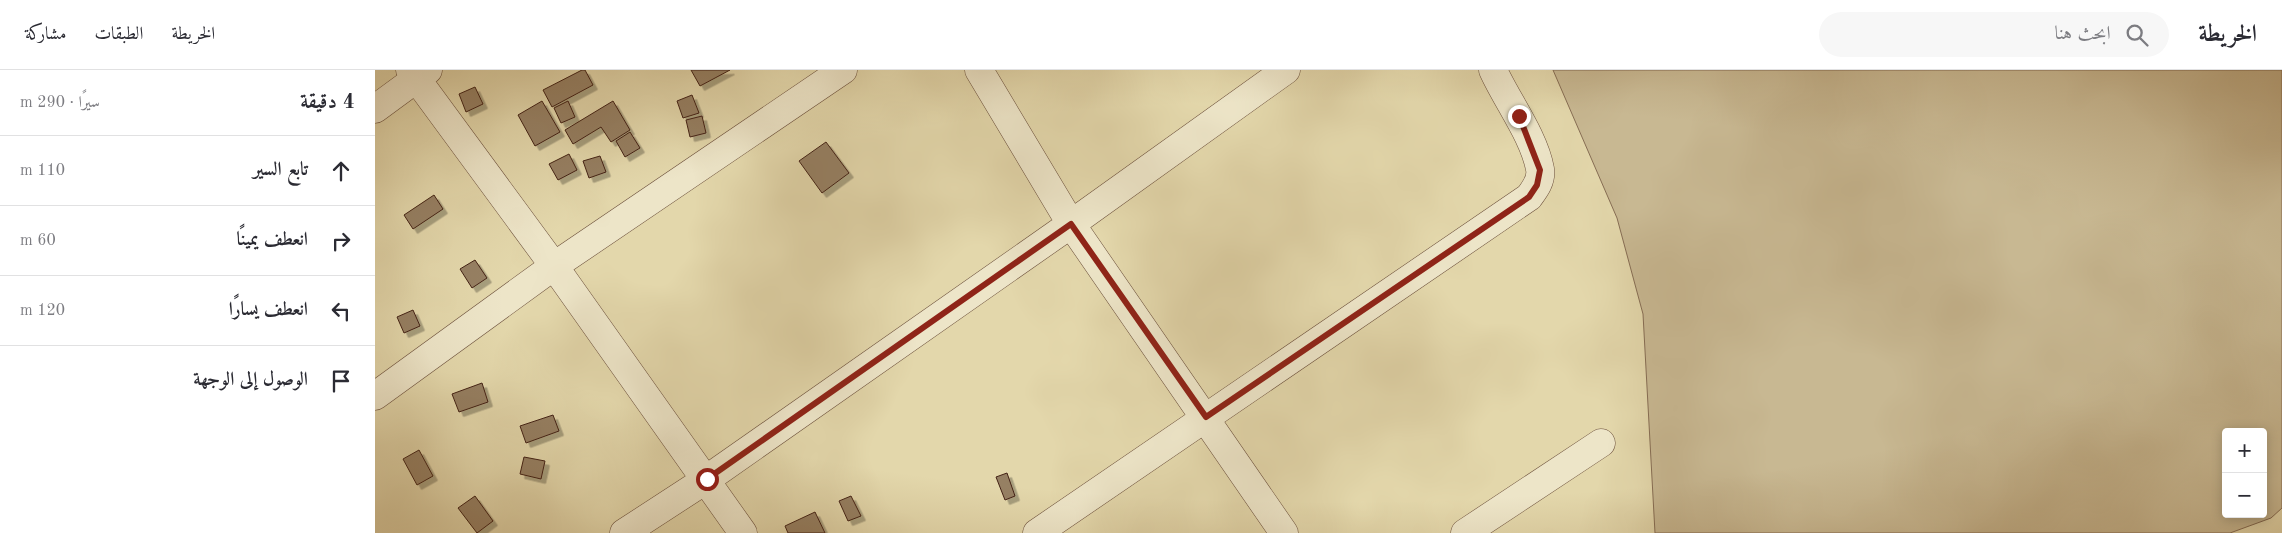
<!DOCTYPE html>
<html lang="ar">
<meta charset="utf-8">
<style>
body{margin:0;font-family:"Old Standard TT",Amiri,serif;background:#f7f7f7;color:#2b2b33;direction:rtl}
.controls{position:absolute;right:15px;bottom:15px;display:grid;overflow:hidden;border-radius:5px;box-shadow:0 2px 12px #0003}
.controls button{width:45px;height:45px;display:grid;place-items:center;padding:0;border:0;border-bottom:1px solid #e1e1e2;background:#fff;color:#2b2b33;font:25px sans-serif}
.stop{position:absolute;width:15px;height:15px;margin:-11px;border:4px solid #8f2418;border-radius:50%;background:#fff}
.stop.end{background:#8f2418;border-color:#fff;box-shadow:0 1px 5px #0008}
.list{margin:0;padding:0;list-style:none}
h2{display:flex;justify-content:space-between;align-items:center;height:65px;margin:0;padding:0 20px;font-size:21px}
h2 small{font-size:16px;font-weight:400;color:#7c7c81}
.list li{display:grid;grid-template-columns:32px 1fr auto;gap:15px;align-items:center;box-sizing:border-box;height:70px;padding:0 20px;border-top:1px solid #e1e1e2}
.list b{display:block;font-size:19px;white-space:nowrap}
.list em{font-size:16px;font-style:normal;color:#7c7c81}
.icon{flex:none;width:28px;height:28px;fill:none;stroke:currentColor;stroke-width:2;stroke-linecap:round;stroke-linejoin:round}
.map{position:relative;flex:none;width:1907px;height:463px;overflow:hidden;direction:ltr}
header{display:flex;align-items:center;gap:30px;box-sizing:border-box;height:70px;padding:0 25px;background:#fff;border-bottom:1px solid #e1e1e2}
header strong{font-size:24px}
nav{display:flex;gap:28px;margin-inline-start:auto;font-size:18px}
.search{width:350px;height:45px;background:#f7f7f7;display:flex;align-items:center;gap:12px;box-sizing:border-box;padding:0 18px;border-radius:28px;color:#7c7c81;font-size:19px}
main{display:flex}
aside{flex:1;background:#fff}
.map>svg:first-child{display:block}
</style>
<header>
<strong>الخريطة</strong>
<div class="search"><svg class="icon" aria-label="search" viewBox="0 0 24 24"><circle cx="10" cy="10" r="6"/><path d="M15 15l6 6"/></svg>ابحث هنا</div>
<nav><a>الخريطة</a><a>الطبقات</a><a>مشاركة</a></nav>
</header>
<main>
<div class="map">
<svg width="1907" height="463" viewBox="0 0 1907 463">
<defs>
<filter id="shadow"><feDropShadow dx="4.5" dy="4.5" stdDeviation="0" flood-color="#0004"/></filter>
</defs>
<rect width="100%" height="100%" fill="#e3d7ab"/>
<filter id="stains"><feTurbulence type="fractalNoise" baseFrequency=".004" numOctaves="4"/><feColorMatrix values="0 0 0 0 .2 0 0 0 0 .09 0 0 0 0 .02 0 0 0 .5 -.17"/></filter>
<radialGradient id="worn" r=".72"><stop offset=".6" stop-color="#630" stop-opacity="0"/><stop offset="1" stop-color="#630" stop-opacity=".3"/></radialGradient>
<path fill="#c8b892" stroke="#866d54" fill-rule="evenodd" d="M1178 0H1907V438L1896 448 1855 463H1280L1268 244 1242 148ZM1851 362H1888V444H1851Z"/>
<path fill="#968063" stroke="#432216" filter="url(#shadow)" d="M207 0H210L218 15 177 37 168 20Z
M316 0H355L325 16Z
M100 17 108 34 91 42 84 24Z
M317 25 324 43 308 48 302 31Z
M167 31 185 62 160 76 143 45Z
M193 31 200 47 186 53 179 38Z
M238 31 255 60 236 72 226 57 198 74 190 60Z
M327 46 331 63 315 67 311 50Z
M255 62 265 78 250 87 241 71Z
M451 72 474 103 447 123 424 91Z
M194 84 202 100 183 110 174 94Z
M225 86 231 102 214 108 208 91Z
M59 125 68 139 38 159 29 145Z
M100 190 112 208 97 218 85 199Z
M38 240 45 256 29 263 22 247Z
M107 313 113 332 84 342 77 324Z
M178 345 184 361 151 373 145 356Z
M44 380 58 406 42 415 28 389Z
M149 387 170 391 166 409 145 404Z
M632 403 640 426 630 430 621 407Z
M100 426 118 451 102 463 83 438Z
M476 426 486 446 473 451 464 431Z
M440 442 450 463H413L410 456Z"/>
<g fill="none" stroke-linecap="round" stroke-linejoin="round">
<defs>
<path id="minor" d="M35 0 179 196 368 463
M604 0 696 154 909 463
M0 39 53 0
M0 326 179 196 468 0
M249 463 332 409 696 154 911 0
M662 463 1154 127C1160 119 1167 110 1165 99 1159 66 1132 31 1118 0
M1090 463 1226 373"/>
</defs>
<use href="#minor" stroke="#6b4f3b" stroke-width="29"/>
<use href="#minor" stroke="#ede5c8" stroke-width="28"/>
</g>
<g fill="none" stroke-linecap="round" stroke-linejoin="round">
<path stroke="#8f2418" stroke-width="6" d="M332 409 696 154 831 347 1154 127 1162 115 1165 100 1144 46"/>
</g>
<rect width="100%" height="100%" filter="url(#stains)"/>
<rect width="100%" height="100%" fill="url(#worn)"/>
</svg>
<div class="controls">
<button>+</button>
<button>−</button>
</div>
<div class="stop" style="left:332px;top:409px"></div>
<div class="stop end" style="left:1144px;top:46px"></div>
</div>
<aside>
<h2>4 دقيقة<small>سيرًا · 290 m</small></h2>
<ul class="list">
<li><svg class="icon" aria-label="ahead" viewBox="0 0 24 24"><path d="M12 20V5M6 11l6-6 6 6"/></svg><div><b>تابع السير</b></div><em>110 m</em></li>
<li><svg class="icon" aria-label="right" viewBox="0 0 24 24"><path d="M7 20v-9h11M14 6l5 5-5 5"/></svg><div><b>انعطف يمينًا</b></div><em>60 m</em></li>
<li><svg class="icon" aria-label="left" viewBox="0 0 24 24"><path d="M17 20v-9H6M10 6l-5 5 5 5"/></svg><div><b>انعطف يسارًا</b></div><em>120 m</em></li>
<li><svg class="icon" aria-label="arrive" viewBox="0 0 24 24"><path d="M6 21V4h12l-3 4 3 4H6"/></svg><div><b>الوصول إلى الوجهة</b></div></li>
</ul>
</aside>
</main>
